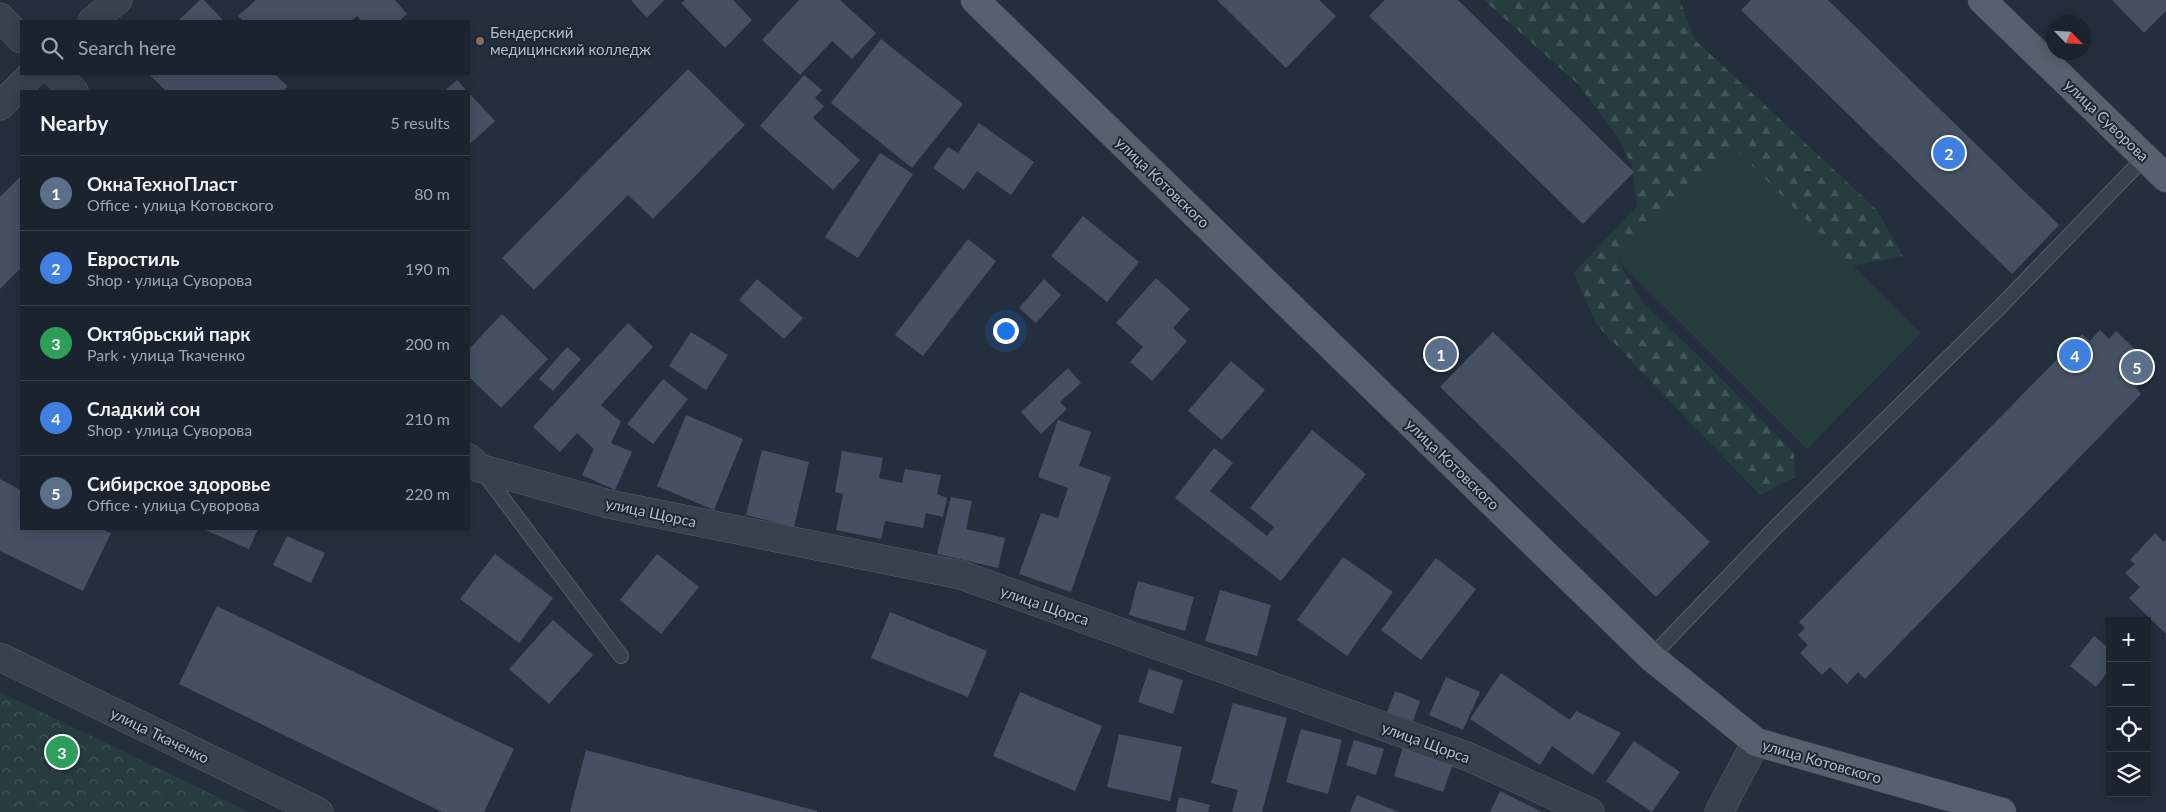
<!DOCTYPE html>
<meta charset="utf-8">
<style>
body{margin:0;font-family:Lato,sans-serif;background:#282f3a;color:#f1f3f6}
.controls{position:absolute;right:15px;bottom:15px;display:grid;overflow:hidden;border-radius:0px;box-shadow:0 2px 12px #0003}
.controls button{width:45px;height:45px;display:grid;place-items:center;padding:0;border:0;border-bottom:1px solid #39404a;background:#1b232e;color:#f1f3f6;font:25px sans-serif}
.compass{position:absolute;left:2046px;top:15px;width:45px;height:45px;border-radius:50%;background:#1b232e;box-shadow:0 2px 12px #0003;rotate:115deg}
.you{position:absolute;left:1005px;top:330px;width:18px;height:18px;margin:-12px;border:4px solid #fff;border-radius:50%;background:#1a73e8;box-shadow:0 0 0 8px #1a73e833}
.badge{display:grid;place-items:center;width:32px;height:32px;border-radius:50%;background:#ea580c;color:#fff;font-size:16px;font-weight:700}
.pin{position:absolute;translate:-50% -50%;border:2px solid #fff;box-shadow:0 1px 5px #0006}
.list{margin:0;padding:0;list-style:none}
h2{display:flex;justify-content:space-between;align-items:center;height:65px;margin:0;padding:0 20px;font-size:21px}
h2 small{font-size:16px;font-weight:400;color:#a0a4aa}
.list li{display:grid;grid-template-columns:32px 1fr auto;gap:15px;align-items:center;box-sizing:border-box;height:75px;padding:0 20px;border-top:1px solid #39404a}
.list b{display:block;font-size:19px;white-space:nowrap}
.list p{margin:0;font-size:16px;white-space:nowrap;color:#a0a4aa}
.list em{font-size:16px;font-style:normal;color:#a0a4aa}
.icon{flex:none;width:28px;height:28px;fill:none;stroke:currentColor;stroke-width:2;stroke-linecap:round;stroke-linejoin:round}
.map{position:relative;flex:none;width:2166px;height:812px;overflow:hidden}
.search{position:absolute;background:#1b232e;box-shadow:0 2px 12px #0003;left:20px;top:20px;width:450px;height:55px;display:flex;align-items:center;gap:12px;box-sizing:border-box;padding:0 18px;border-radius:0px;color:#a0a4aa;font-size:19px}
.panel{position:absolute;background:#1b232e;box-shadow:0 2px 12px #0003;left:20px;top:90px;width:450px;height:440px;border-radius:0px}
.map>svg:first-child{display:block}
</style>
<div class="map">
<svg width="2166" height="812" viewBox="0 0 2166 812">
<defs>
<pattern id="forest-firs" width="22" height="20" patternUnits="userSpaceOnUse" patternTransform="scale(1.25)"><rect width="22" height="20" fill="#263c3f"/><path d="M5 1l3.5 6h-7zM16 11l3.5 6h-7z" fill="#435659"/></pattern>
<pattern id="park-crowns" width="20" height="18" patternUnits="userSpaceOnUse" patternTransform="scale(1.25)"><rect width="20" height="18" fill="#263c3f"/><path d="M2 6a3 3 0 1 1 6 0M12 15a3 3 0 1 1 6 0" fill="none" stroke="#435659"/></pattern>
</defs>
<rect width="100%" height="100%" fill="#242f3e"/>
<path fill="#263c3f" d="M1731 144 1921 333 1807 449 1617 260Z"/>
<path fill="url(#forest-firs)" d="M1484 0H1680L1694 39 1877 210 1903 256 1853 266 1731 145 1617 260 1643 303 1706 363 1794 453 1795 477 1760 495 1596 324 1574 273 1637 206 1632 166 1619 139 1578 84Z"/>
<path fill="url(#park-crowns)" d="M0 692 249 812H0Z"/>
<path fill="#455162" d="M200 0H204L224 21H178Z
M256 0H395L407 14 399 21H362L357 16 351 21H243L238 16Z
M631 0H664L647 18Z
M685 0H733L752 20 725 48 681 3Z
M799 0H840L876 33 852 59 832 41 800 75 762 40Z
M1217 0H1319L1336 16 1286 68Z
M1385 0H1458L1634 172 1583 224 1369 16Z
M1751 0H1828L2059 225 2012 274 1741 10Z
M2112 0H2166V11L2144 33Z
M881 39 963 104 912 168 831 103Z
M688 69 745 125 653 219 628 195 534 290 502 258Z
M149 74H275L288 87 283 91H166Z
M804 75 822 90 815 98 824 106 813 118 860 160 833 190 760 126Z
M457 80 467 91H444Z
M469 93 495 121 469 145Z
M979 123 1034 162 1011 195 977 171 964 190 933 168 948 147 958 153Z
M880 153 913 174 858 258 825 237Z
M21 176V268L0 289V197Z
M1083 216 1139 262 1107 302 1051 256Z
M968 239 996 261 923 356 895 335Z
M1156 278 1190 309 1173 328 1187 341 1152 381 1130 362 1143 347 1116 323Z
M757 279 803 318 784 339 739 300Z
M1044 279 1061 295 1036 323 1019 308Z
M502 314 548 359 501 408 469 377V349Z
M628 323 653 347 601 405 621 422 611 443 632 452 615 490 582 475 594 449 577 433 560 452 533 427Z
M2100 330 2109 339 2116 331 2146 360 2138 368 2146 377 2136 388 2141 394 1865 679 1858 672 1847 684 1830 667 1822 675 1800 653 1808 645 1798 635 1805 628 1799 622 2082 334 2090 341Z
M691 332 728 355 706 390 669 366Z
M1493 332 1710 542 1656 597 1440 387Z
M567 347 581 359 553 391 539 379Z
M1231 361 1265 390 1222 440 1188 411Z
M1068 368 1081 383 1060 402 1067 409 1041 434 1021 412Z
M663 379 688 399 653 444 627 424Z
M686 415 743 439 714 510 657 486Z
M1058 420 1091 432 1079 466 1111 477 1071 592 1019 574 1041 513 1058 518 1068 488 1038 477Z
M1312 430 1366 474 1281 581 1175 498 1214 448 1233 463 1210 491 1267 536 1274 527 1250 508Z
M762 450 809 462 794 527 746 515Z
M842 451 883 458 879 478 902 483 905 469 941 475 937 494 947 498 943 517 926 513 923 528 885 521 881 539 836 530 843 494 835 492Z
M0 479 21 490V529H102L111 533 83 591 0 551Z
M951 497 972 501 966 529 1005 538 998 568 937 554Z
M203 529H258L249 549Z
M2155 533 2164 542 2166 540V634L2129 598 2140 587 2125 573 2135 564 2130 560Z
M287 536 325 553 311 583 273 565Z
M495 554 553 598 519 643 460 599Z
M657 554 699 587 661 634 620 600Z
M1343 557 1393 592 1347 656 1297 620Z
M1436 558 1476 589 1421 660 1381 630Z
M1138 581 1194 597 1185 631 1129 615Z
M1220 590 1271 605 1257 656 1205 641Z
M217 606 514 749 484 812H442L179 684Z
M890 612 987 651 968 697 871 658Z
M553 620 593 655 549 704 509 669Z
M2094 636 2110 649V669L2096 687 2070 666Z
M1149 669 1183 680 1173 714 1138 702Z
M1501 673 1570 720 1576 711 1621 733 1593 775 1552 746 1540 765 1470 719Z
M1446 677 1480 692 1463 730 1429 715Z
M1395 691 1420 701 1413 721 1387 712Z
M1020 692 1102 726 1075 791 993 756Z
M1233 703 1287 718 1262 812H1232L1238 790 1211 783Z
M1301 729 1342 740 1328 794 1286 782Z
M1119 734 1182 747 1170 801 1107 787Z
M1354 740 1384 749 1376 775 1346 765Z
M1634 741 1680 772 1652 812 1606 781Z
M1403 747 1453 764 1443 792 1394 776Z
M586 750 817 811V812H570Z
M1500 791 1542 812H1490Z
M1357 795 1399 812H1350Z
M1179 797 1210 805 1208 812H1176Z"/>
<g fill="none" stroke-linecap="round" stroke-linejoin="round">
<defs>
<path id="lane" d="M483 472 621 656
M1651 657 1775 528 2001 306 2145 157"/>
<path id="street" d="M0 17 21 39
M92 21 118 0
M56 74 74 91
M0 106 32 74
M469 458 479 468 609 504 961 575 1469 757 1590 812
M0 657 319 812
M1719 812 1756 742"/>
<path id="primary" d="M975 0 1651 657 1756 742 2002 812
M1982 0 2166 178"/>
</defs>
<use href="#lane" stroke="#565f6c" stroke-width="16"/>
<use href="#street" stroke="#565f6c" stroke-width="29"/>
<use href="#primary" stroke="#414a57" stroke-width="29"/>
<use href="#lane" stroke="#38414e" stroke-width="14"/>
<use href="#street" stroke="#38414e" stroke-width="28"/>
<use href="#primary" stroke="#56606e" stroke-width="28"/>
</g>
<circle fill="#8d6e63" stroke="#1d2633" stroke-width="2" cx="480" cy="41" r="5"/>
<g text-anchor="middle" dominant-baseline="central" stroke-width="4" stroke-linejoin="round" paint-order="stroke">
<g font-size="15" fill="#b4bcc9" stroke="#1d2633" text-anchor="start">
<text x="490" y="32">Бендерский<tspan x="490" dy="17">медицинский колледж</tspan></text>
</g>
<g font-size="15" fill="#b4bcc9" stroke="#1d2633">
<text transform="translate(2107 120) rotate(44)">улица Суворова</text>
<text transform="translate(1163 182) rotate(44)">улица Котовского</text>
<text transform="translate(1453 464) rotate(44)">улица Котовского</text>
<text transform="translate(651 512) rotate(12)">улица Щорса</text>
<text transform="translate(1045 605) rotate(19)">улица Щорса</text>
<text transform="translate(160 735) rotate(26)">улица Ткаченко</text>
<text transform="translate(1426 742) rotate(20)">улица Щорса</text>
<text transform="translate(1822 761) rotate(16)">улица Котовского</text>
</g>
</g>
</svg>
<div class="controls">
<button>+</button>
<button>−</button>
<button><svg class="icon" aria-label="locate" viewBox="0 0 24 24"><circle cx="12" cy="12" r="6"/><path d="M12 2v4M12 18v4M2 12h4M18 12h4"/></svg></button>
<button><svg class="icon" aria-label="layers" viewBox="0 0 24 24"><path d="M12 4l9 5-9 5-9-5zM3 14l9 5 9-5"/></svg></button>
</div>
<svg class="compass" viewBox="-18 -18 36 36"><path d="M0-13l5 13h-10z" fill="#e53935"/><path d="M0 13l5-13h-10z" fill="#a0a4aa"/></svg>
<div class="you"></div>
<div class="pin badge" style="left:1441px;top:354px;background:#5c6f8a">1</div>
<div class="pin badge" style="left:1949px;top:153px;background:#3f7fe0">2</div>
<div class="pin badge" style="left:62px;top:752px;background:#2e9e5b">3</div>
<div class="pin badge" style="left:2075px;top:355px;background:#3f7fe0">4</div>
<div class="pin badge" style="left:2137px;top:367px;background:#5c6f8a">5</div>
<div class="search"><svg class="icon" aria-label="search" viewBox="0 0 24 24"><circle cx="10" cy="10" r="6"/><path d="M15 15l6 6"/></svg>Search here</div>
<section class="panel">
<h2>Nearby<small>5 results</small></h2>
<ul class="list">
<li><span class="badge" style="background:#5c6f8a">1</span><div><b>ОкнаТехноПласт</b><p>Office · улица Котовского</p></div><em>80 m</em></li>
<li><span class="badge" style="background:#3f7fe0">2</span><div><b>Евростиль</b><p>Shop · улица Суворова</p></div><em>190 m</em></li>
<li><span class="badge" style="background:#2e9e5b">3</span><div><b>Октябрьский парк</b><p>Park · улица Ткаченко</p></div><em>200 m</em></li>
<li><span class="badge" style="background:#3f7fe0">4</span><div><b>Сладкий сон</b><p>Shop · улица Суворова</p></div><em>210 m</em></li>
<li><span class="badge" style="background:#5c6f8a">5</span><div><b>Сибирское здоровье</b><p>Office · улица Суворова</p></div><em>220 m</em></li>
</ul>
</section>
</div>
